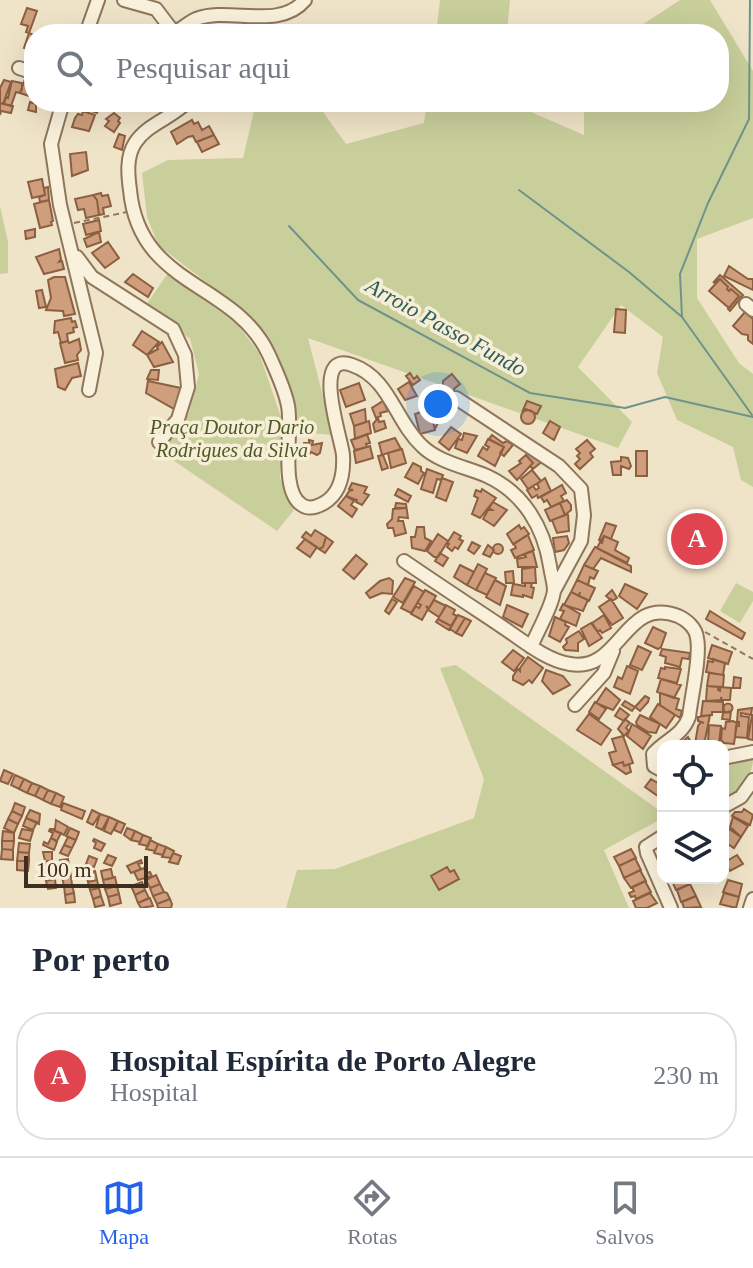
<!DOCTYPE html>
<html lang="pt">
<meta charset="utf-8">
<style>
body{margin:0;font-family:Georgia,serif;background:#f2f2f3;color:#1f2937}
.controls{position:absolute;right:24px;bottom:24px;display:grid;overflow:hidden;border-radius:16px;box-shadow:0 8px 32px #0002}
.controls button{width:72px;height:72px;display:grid;place-items:center;padding:0;border:0;border-bottom:2px solid #e0e1e3;background:#fff;color:#1f2937;font:40px sans-serif}
.scale{position:absolute;left:24px;bottom:20px;width:124px;box-sizing:border-box;padding-left:8px;border:4px solid #3d2e20;border-top:0;font-size:22px;line-height:28px;white-space:nowrap;color:#3d2e20;-webkit-text-stroke:6px #f7eed8;paint-order:stroke}
.you{position:absolute;left:438px;top:404px;width:28px;height:28px;margin:-20px;border:6px solid #fff;border-radius:50%;background:#1a73e8;box-shadow:0 0 0 12px #1a73e833}
.badge{display:grid;place-items:center;width:52px;height:52px;border-radius:50%;background:#2563eb;color:#fff;font-size:26px;font-weight:700}
.pin{position:absolute;translate:-50% -50%;border:4px solid #fff;box-shadow:0 2px 8px #0006}
.list{margin:0;padding:0;list-style:none}
h2{display:flex;justify-content:space-between;align-items:center;height:104px;margin:0;padding:0 32px;font-size:34px}
h2 small{font-size:26px;font-weight:400;color:#747a83}
.list li{display:grid;grid-template-columns:52px 1fr auto;gap:24px;align-items:center;box-sizing:border-box;height:128px;margin:0 16px 16px;padding:0 16px;border:2px solid #e0e1e3;border-radius:32px}
.list b{display:block;font-size:30px;white-space:nowrap}
.list p{margin:0;font-size:26px;white-space:nowrap;color:#747a83}
.list em{font-size:26px;font-style:normal;color:#747a83}
.icon{flex:none;width:44px;height:44px;fill:none;stroke:currentColor;stroke-width:2;stroke-linecap:round;stroke-linejoin:round}
.map{position:relative;flex:none;width:753px;height:908px;overflow:hidden}
.search{position:absolute;background:#fff;box-shadow:0 8px 32px #0002;left:24px;right:24px;top:24px;height:88px;display:flex;align-items:center;gap:20px;box-sizing:border-box;padding:0 28px;border-radius:32px;color:#747a83;font-size:30px}
.sheet{height:248px;background:#fff}
nav{display:flex;justify-content:space-around;align-items:center;box-sizing:border-box;height:112px;border-top:2px solid #e0e1e3;background:#fff;font-size:22px;color:#747a83}
nav a{display:grid;justify-items:center;gap:4px}
nav .on{color:#2563eb}
.map>svg:first-child{display:block}
</style>
<div class="map">
<svg width="753" height="908" viewBox="0 0 753 908">
<rect width="100%" height="100%" fill="#f0e4c8"/>
<path fill="#c9cf9b" d="M440 0H510L507 34H436Z
M680 0H710L753 71V218L697 239V298L739 363 753 374V487L741 480 733 447 677 420 657 373 663 337 621 305 578 367 632 422 618 448 308 338 333 435 297 432 272 350 250 316 158 245 147 217 142 173 168 160 243 158 256 102H316L346 144 424 123 427 102H508L584 135V102H719V34H628Z
M0 206 8 242V273L0 274Z
M168 273 238 325 259 353 283 423 280 478 294 510 277 531 161 452 189 413 199 374 190 339 146 305Z
M736 583 753 592V601L740 623 720 611Z
M456 665 663 813V818L604 850 629 908H286L297 870 335 869 474 818 484 779 440 668Z
M753 759C753 777 738 793 723 798V763Z"/>
<g fill="none" stroke-linecap="round" stroke-linejoin="round">
<path stroke="#6f938a" stroke-width="2" d="M519 190 629 272 682 317 752 415
M289 226 358 300 530 393 625 408 665 397 753 417
M682 317 680 274 708 203 749 119 750 0"/>
</g>
<path fill="#cf9f7d" stroke="#8d5f41" stroke-width="2" d="M27 8 37 11 29 33 26 32 28 26 21 24Z
M29 33 34 35V52L24 48Z
M25 79 34 82 32 97 20 93Z
M4 80 11 82 3 104 0 103V88Z
M12 81 22 83V89L20 93 16 92 11 106 4 104 6 97 8 98Z
M30 102 36 104V112L28 110Z
M79 102H101L97 113 77 106Z
M208 102H225L221 110 207 104Z
M0 103 13 106 11 113 1 111 0 115Z
M83 111 95 115 89 131 72 127 75 118 78 114 82 115Z
M114 113 120 118 118 121 120 123 114 132 105 126 109 121 106 119Z
M192 120 194 124 198 122 202 130 209 126 214 135 196 142 193 136 188 137 177 144 171 132Z
M119 134 125 136 122 150 114 147Z
M214 135 219 144 202 152 197 142Z
M86 152 88 170 72 176 70 154Z
M42 179 45 195 32 198 28 182Z
M48 187 49 200 40 202 39 197 45 195 44 188Z
M101 193 102 196 108 195 111 206 103 208 104 214 99 215 97 200 93 195Z
M93 195 97 200 99 215 86 218 84 209 78 210 75 199Z
M49 200 53 221 51 222 52 225 40 228 34 204Z
M99 220 101 231 86 235 83 224Z
M35 229V237L26 239 25 231Z
M99 232 101 242 87 247 84 239Z
M108 242 119 258 105 268 92 253Z
M59 249 61 259 59 262 62 261 64 269 44 274 36 257Z
M729 266 748 279H753V290L724 276Z
M133 274 153 288 148 297 125 282Z
M720 275 743 295 730 311 728 309 739 296 731 289 729 291 727 289 728 287 720 279 713 283Z
M54 277H65L75 314 64 316 63 311 46 310 51 298 48 280Z
M720 279 728 287 727 289 729 291 731 289 739 296 729 308 709 291Z
M42 290 46 307 39 308 36 291Z
M616 309 626 310 625 333 614 332Z
M745 312 753 319V344L748 340V335L742 334 733 326Z
M71 318 72 322 75 321 77 327 73 328 74 332 67 334 68 341 61 343 58 332 54 333 55 321Z
M142 331 159 342 147 355 133 345Z
M79 339 81 350 77 355 78 360 65 363 60 343 68 341 69 343Z
M162 342 173 362 154 367 147 355 158 349 157 347Z
M78 363 81 376 72 378 65 390 58 387 55 369Z
M151 370H159L158 380 147 379Z
M410 373 414 379 417 376 420 380 413 385 406 376Z
M452 374 460 384 454 389V398L437 401V386H443V381Z
M148 381 181 388 174 409 146 393Z
M409 382 417 396 405 400 398 389Z
M359 383 365 400 346 407 340 390Z
M383 401 388 411 380 413 381 416 376 418 372 408Z
M527 401 541 406 537 414 526 409 523 410Z
M428 408 435 412 438 423 435 429 430 410 418 413Z
M365 409 366 422 354 426 350 414Z
M521 417a7 7 0 1 1 14 0a7 7 0 1 1-14 0Z
M430 410 435 430 420 434 415 414Z
M378 418 379 422 384 421 386 428 375 432 373 424Z
M369 421 371 433 355 439 354 426Z
M550 421 560 427 554 440 543 433Z
M451 427 461 434 449 450 439 442Z
M464 433 477 436 467 453 455 448 458 439 462 440Z
M367 434 370 443 366 444 367 447 355 450 351 440Z
M492 435 503 443 507 441 513 445 504 456 500 453 504 447 489 439Z
M395 438 401 449 382 455 379 443Z
M488 439 504 447 495 466 478 456 483 447 487 450 489 447 485 445Z
M309 440 313 441 312 445 322 443 320 453 317 455 311 452 309 455 302 454 304 443H309Z
M587 440 595 449 590 453 593 457 580 469 575 464 580 459 577 456 580 453 576 449Z
M370 446 373 458 356 463 354 451Z
M402 449 406 463 391 468 388 453Z
M636 451H647V476H636Z
M528 452 534 458 537 455 544 460 533 469 530 466 533 463 526 455Z
M383 455 388 468 382 470 378 456Z
M526 455 533 463 517 480 509 471 521 463 519 461Z
M621 457 628 458 631 466 629 469 621 466V475H613L611 462 621 461Z
M413 463 421 467V471L424 473 418 484 405 477Z
M427 469 443 475 441 480 437 479 433 493 421 489Z
M532 470 541 481 528 489 521 479Z
M442 478 453 482 446 501 436 497Z
M545 478 551 491 538 498 537 495 532 498 527 490 533 486 536 490 539 488 537 484Z
M352 483 367 487 364 493 369 495 362 505 356 502 357 500 346 496 349 491 353 490 349 489Z
M562 485 566 493 561 496 564 501 551 507 547 500 544 502 541 497Z
M398 489 411 496 408 502 395 495Z
M482 489 496 498 480 518 472 514 478 498 474 496 476 490 481 492Z
M346 496 354 501 351 505 357 509 352 517 338 506Z
M567 500 571 505V510L565 515 560 503Z
M493 502 507 510 494 526 483 519 488 510H492L489 508Z
M396 503 406 504 408 518 399 517 398 521H403L406 533 395 536 393 528H388L387 524 392 519 393 509 406 508H395Z
M560 503 565 515 550 521 545 510Z
M568 514 569 531 557 533 552 520Z
M606 523 616 526 611 539 604 536 601 541 599 540Z
M519 525 521 529 524 527 529 534 513 544 507 534Z
M417 527H424L425 538 431 541 425 551 412 548 411 537H415Z
M315 530 326 537 323 547 319 549 302 537 306 532 311 536Z
M454 532 461 536 459 539 463 541 458 549 455 547 452 551 447 547 449 544 447 543Z
M438 534 448 541 438 557H434L427 551Z
M528 535 534 550 515 558 511 550 516 548 514 544Z
M567 536 569 543 564 550 555 552 553 538Z
M604 536 618 542 615 550 629 558 627 563 597 548 600 542 602 543Z
M326 537 333 542 325 553 319 549 323 547Z
M305 539 317 547 310 557 297 548Z
M472 542 480 546 474 554 468 550Z
M493 549a5 5 0 1 1 10 0a5 5 0 1 1-10 0Z
M488 545 494 550 490 557 483 554Z
M595 547 631 566V572L601 558 593 569 584 565Z
M533 551 537 567H518L517 559 526 557 525 554Z
M440 553 448 558 443 566 435 561Z
M356 555 367 564 354 579 343 570Z
M478 564 487 569 476 590 467 585Z
M460 565 474 572 467 585 454 577Z
M584 565 598 571 594 579 590 577 588 585 577 580Z
M535 567 536 583H522V569Z
M513 571 514 583H506L505 572Z
M485 573 496 578 487 595 476 590Z
M389 578 393 581 392 594 382 593 370 598 366 593 380 581Z
M405 578 415 582 403 603 393 597Z
M495 580 506 586 500 605 486 597Z
M577 580 595 588 589 601 579 596 580 592 579 596 571 592Z
M525 583H532L531 587 534 588 532 598 523 595V597L511 595 513 584 525 586Z
M625 584 647 594 637 609 619 596Z
M414 586 424 592 411 613 401 608Z
M425 590 436 596 429 608 426 606 428 609 422 620 411 614 416 606 419 608 421 605 417 603Z
M612 590 617 598 612 601 606 596Z
M571 592 588 600 583 611 564 605Z
M392 599 397 602 389 614 385 611Z
M611 599 623 618 612 625 599 607Z
M434 600 446 606 439 617 428 610Z
M563 604 580 614 576 626 560 619 564 611 560 610Z
M446 605 455 610 453 614 457 616 451 626 438 619Z
M507 605 528 614 522 627 503 617Z
M710 611 745 633 742 639 706 619Z
M458 615 465 618 456 633 450 629Z
M604 615 611 628 602 633 600 630 598 632 592 623Z
M555 617 566 622 565 625 569 627 560 642 549 636Z
M465 618 471 621 462 636 456 633Z
M438 619 451 626 449 630 436 622Z
M591 623 602 638 589 646 581 629Z
M653 627 666 633 661 647 658 649 645 643Z
M579 631 584 639 578 643V651L565 650 563 647 567 643 566 639Z
M712 645 732 652 728 664 708 658Z
M638 646 651 652 642 670 630 665Z
M662 649 690 653 689 659 682 658 680 667 665 663 666 657 660 655Z
M513 650 524 658 514 671 502 662Z
M528 657 543 668 532 683 529 680 523 685 513 680V676L518 669 520 671V668Z
M713 659 725 663 723 675 706 672 708 661 713 662Z
M627 666 638 671 630 694 614 687 618 677 622 679Z
M665 667 681 669 677 683 658 678 661 668 665 669Z
M546 670 563 676 570 685 553 694 542 681Z
M709 673 724 675 723 687 707 686Z
M734 677 741 678 740 688H733Z
M661 679 681 685 674 698 657 692Z
M707 686 718 687V690L720 691V687L731 688 730 700H722L721 697V700L706 701Z
M606 688 620 700 613 710 596 703Z
M660 693 679 699 676 709 682 711 680 718 660 705Z
M645 696 649 698 648 702 640 711 635 707Z
M625 701 635 707 632 711 622 705Z
M703 701 723 702V712H712V715L701 716Z
M595 702 606 709 599 719 589 712Z
M723.5 708a4.5 4.5 0 1 1 9 0a4.5 4.5 0 1 1-9 0Z
M658 704 675 715 666 728 650 717Z
M620 708 629 715 624 721 615 716Z
M752 708 751 715 741 713V716L749 717 747 738 735 737 736 726H739V722H737L738 710Z
M731 711 730 720 722 719 723 713Z
M589 714 611 730 601 745 577 730Z
M640 715 660 724 656 733 648 732 637 725 636 722Z
M710 715 704 745 695 744 698 726 701 722 704 723 698 721V717Z
M752 715H753V740L748 739Z
M625 719 630 723 626 728 629 731 624 736 618 729Z
M733 721 737 723 734 744 724 743 721 740 722 728 725 729 726 722Z
M632 724 651 736 643 749 627 736Z
M709 725 721 726 719 743 708 742Z
M623 736 633 763 624 766 623 762 613 765 609 753 616 751 612 739Z
M688 737 693 746H678L682 742Z
M623 762 624 766 629 764 631 772 626 774 613 765Z
M4 770 13 774 8 784 0 781Z
M15 775 24 779 19 789 11 785Z
M24 779 32 783 27 793 19 789Z
M651 779 663 786 662 799 645 787Z
M32 783 40 786 35 796 27 793Z
M40 786 48 790 43 800 35 796Z
M48 790 56 793 51 804 43 800Z
M56 793 64 797 60 807 51 804Z
M15 803 25 807 22 816 12 811Z
M63 803 85 811 82 819 61 810Z
M744 809 753 815 750 825 732 816 735 812H742Z
M30 810 40 814 39 824 26 818Z
M92 810 100 814 93 825 87 822Z
M12 811 22 816 18 824 8 819Z
M100 814 109 817 102 830 96 827Z
M109 817 118 821 111 834 104 831Z
M733 817 748 826 741 837 730 827Z
M26 818 37 822 33 830 23 826Z
M8 819 18 824 14 833 4 828Z
M56 820 68 827 64 835 50 829H55Z
M118 821 125 824 121 833 114 830Z
M723 825 741 837 734 848 723 841Z
M70 828 79 832 76 840 66 836Z
M127 828 135 831 131 840 124 835Z
M22 829 33 831 30 841 19 838Z
M50 829 61 833 57 841 51 838 53 833 49 831Z
M3 831 14 833V841H2Z
M135 831 143 835 140 842 131 840Z
M143 835 151 838 148 846 139 844Z
M68 837 76 840 72 848 64 845Z
M51 838 57 842 54 850 43 845 44 842 48 844Z
M94 839 105 844 101 851 94 848 96 843 93 841Z
M150 840 158 844 155 851 146 849Z
M2 841H14L13 850 2 849Z
M19 843 30 844 29 853 18 852Z
M158 844 166 847 163 855 154 853Z
M64 845 72 848 68 856 60 853Z
M166 847 174 851 171 858 162 857Z
M2 849 13 850V860L1 859Z
M631 849 636 858 619 866 614 857Z
M18 852 29 853V861H17Z
M43 852H52V861H45Z
M173 853 181 856 178 864 169 862Z
M108 855 116 858 112 866 104 863Z
M737 855 743 864 730 871 725 862Z
M89 856 97 859 94 867 86 864Z
M635 858 641 870 624 878 619 866Z
M68 859 69 867 61 869 60 860Z
M141 860 142 863 138 864 141 869 131 873 127 866Z
M17 861H29L28 871 17 870Z
M45 861H52V869H41V866H45Z
M69 867 71 876 62 877 61 869Z
M447 867 450 872 454 870 459 879 439 890 431 876Z
M144 868 147 873 150 872 152 876 138 880 134 872Z
M111 869 113 878 103 880 101 871Z
M640 870 646 881 631 888 624 878Z
M54 871 55 879 46 881 45 872Z
M95 871 97 880 88 882 86 874Z
M156 875 160 884 150 888 146 880Z
M71 876 72 885 64 886 62 877Z
M115 877 117 886 105 889 103 880Z
M687 878 690 884 676 890 671 879Z
M55 879 56 888 48 889 46 881Z
M97 880 99 888 90 890 88 882Z
M728 880 742 884 739 897 723 892Z
M645 881 651 892 636 899 635 896 631 897 629 893 634 891 632 887Z
M142 882 145 890 135 895 131 886Z
M160 884 164 892 153 896 150 888Z
M690 884 696 896 681 902 677 890Z
M72 885 74 893 65 895 64 886Z
M117 886 119 894 108 897 105 889Z
M99 888 101 896 93 899 90 890Z
M145 890 149 898 138 903 135 895Z
M164 892 167 893 170 899 157 904 153 896Z
M74 893 75 902 66 903 65 895Z
M650 893 657 903 647 908H636L633 901Z
M724 893 739 897 736 908 720 904Z
M119 894 121 903 110 906 108 897Z
M101 896 104 905 95 907 93 899Z
M696 896 701 907 684 908 682 902Z
M150 898 153 906 141 908 138 903Z
M170 899 172 904 171 908H158L157 904Z"/>
<g fill="none" stroke-linecap="round" stroke-linejoin="round">
<defs>
<path id="minor" d="M124 0 156 9 175 34
M175 33C181 29 189 22 196 19 229 6 279 31 305 0
M86 34 98 0
M19 68 34 73
M63 102 51 144 60 205 96 353 89 390
M187 102C172 118 147 124 135 143 126 157 128 175 130 190 139 288 235 281 269 355 276 371 285 389 288 406 293 430 279 491 302 505 309 510 317 507 324 503 341 493 344 473 343 455 342 440 310 350 352 365 390 378 395 421 422 446 438 462 466 467 487 476 524 493 544 528 550 566 551 574 554 583 554 590 553 605 537 632 531 647
M77 257 92 277 173 329 185 355 188 387 178 419 159 442
M746 304 753 310
M456 398 559 466 581 489 584 515 581 541 554 591
M404 561C436 583 468 604 501 626 521 639 545 660 570 664 621 673 624 595 678 616 687 620 696 628 697 638 701 656 691 698 689 717 682 736 665 740 653 754L654 766 663 771
M575 705 604 673 613 651
M723 758 753 752
M723 807 741 797 753 780
M663 836 646 847 647 853 671 908
M750 908 753 899"/>
</defs>
<use href="#minor" stroke="#8d765c" stroke-width="16"/>
<path stroke="#8d765c" stroke-width="2" stroke-dasharray="6 4" stroke-linecap="butt" d="M74 223 127 212
M705 632 753 659"/>
<use href="#minor" stroke="#faf1dc" stroke-width="12"/>
</g>
<g text-anchor="middle" dominant-baseline="central" stroke-width="7" stroke-linejoin="round" paint-order="stroke">
<g font-size="20" font-style="italic" fill="#4d5a26" stroke="#f7eed8">
<text x="232" y="427">Praça Doutor Dario<tspan x="232" dy="23">Rodrigues da Silva</tspan></text>
</g>
<g font-size="22" font-style="italic" fill="#2f5d5a" stroke="#f7eed8">
<text transform="translate(446 327) rotate(29)">Arroio Passo Fundo</text>
</g>
</g>
</svg>
<div class="controls">
<button><svg class="icon" aria-label="locate" viewBox="0 0 24 24"><circle cx="12" cy="12" r="6"/><path d="M12 2v4M12 18v4M2 12h4M18 12h4"/></svg></button>
<button><svg class="icon" aria-label="layers" viewBox="0 0 24 24"><path d="M12 4l9 5-9 5-9-5zM3 14l9 5 9-5"/></svg></button>
</div>
<div class="scale">100 m</div>
<div class="you"></div>
<div class="pin badge" style="left:697px;top:539px;background:#e0444e">A</div>
<div class="search"><svg class="icon" aria-label="search" viewBox="0 0 24 24"><circle cx="10" cy="10" r="6"/><path d="M15 15l6 6"/></svg>Pesquisar aqui</div>
</div>
<section class="sheet">
<h2>Por perto<small></small></h2>
<ul class="list">
<li><span class="badge" style="background:#e0444e">A</span><div><b>Hospital Espírita de Porto Alegre</b><p>Hospital</p></div><em>230 m</em></li>
</ul>
</section>
<nav>
<a class="on"><svg class="icon" aria-label="map" viewBox="0 0 24 24"><path d="M3 6l6-2 6 2 6-2v14l-6 2-6-2-6 2zM9 4v14M15 6v14"/></svg>Mapa</a>
<a><svg class="icon" aria-label="directions" viewBox="0 0 24 24"><path d="M12 3l9 9-9 9-9-9zM9 14v-3h6M13 9l2 2-2 2"/></svg>Rotas</a>
<a><svg class="icon" aria-label="saved" viewBox="0 0 24 24"><path d="M7 4h10v16l-5-4-5 4z"/></svg>Salvos</a>
</nav>
